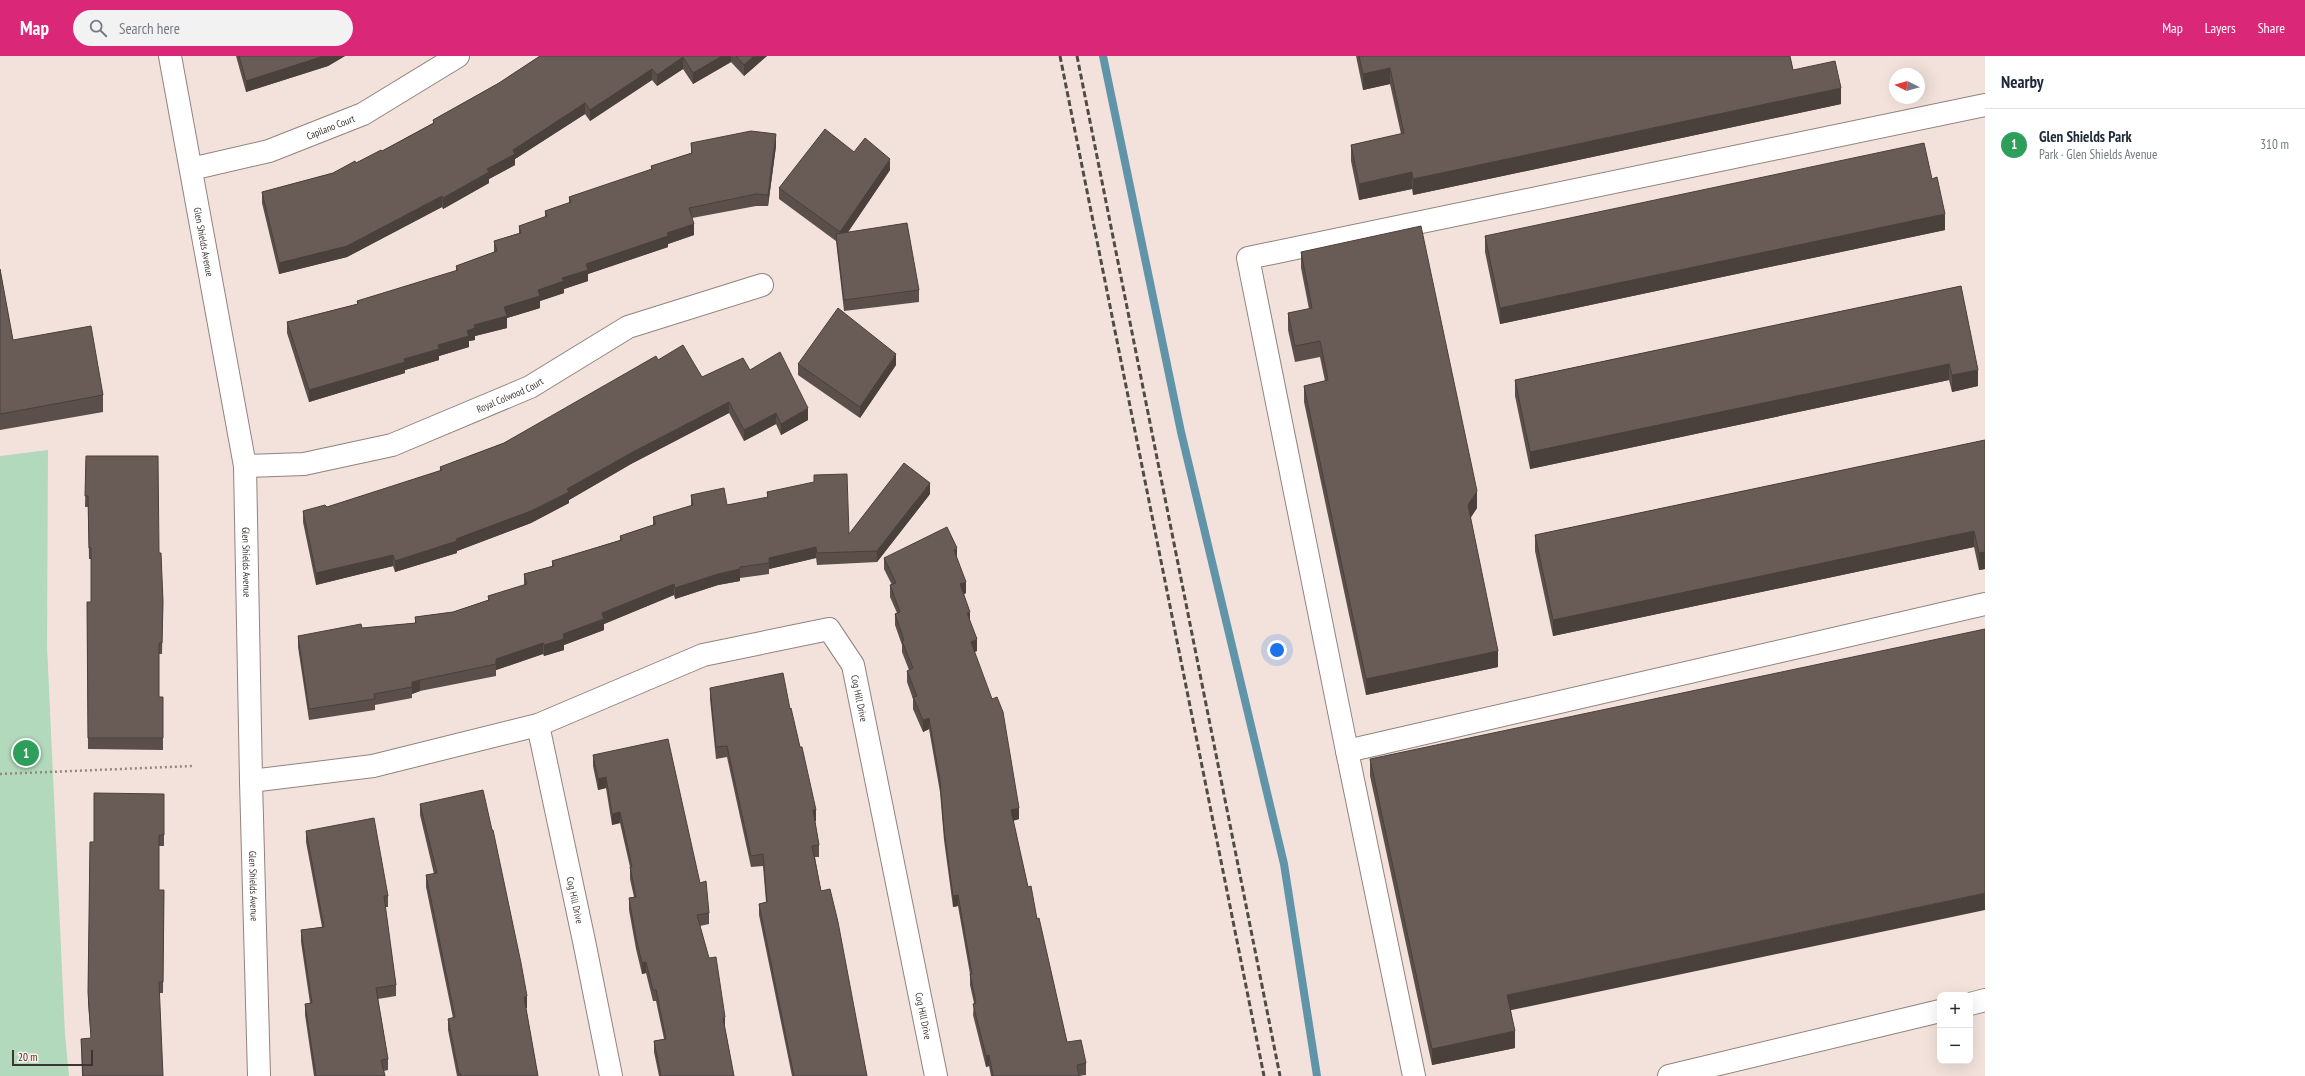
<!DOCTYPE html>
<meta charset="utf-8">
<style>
body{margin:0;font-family:"PT Sans Narrow",sans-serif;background:#f2f2f3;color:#1f2937}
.controls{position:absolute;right:12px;bottom:12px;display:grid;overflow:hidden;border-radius:8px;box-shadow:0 4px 16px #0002}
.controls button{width:36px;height:36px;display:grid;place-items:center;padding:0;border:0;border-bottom:1px solid #e0e1e3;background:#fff;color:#1f2937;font:20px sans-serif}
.compass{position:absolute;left:1889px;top:12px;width:36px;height:36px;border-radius:50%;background:#fff;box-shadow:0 4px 16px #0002;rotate:276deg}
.scale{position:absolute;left:12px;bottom:10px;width:81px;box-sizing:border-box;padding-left:4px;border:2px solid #3c3633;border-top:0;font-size:11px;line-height:14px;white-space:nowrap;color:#3c3633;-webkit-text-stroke:3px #ffefe8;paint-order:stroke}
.you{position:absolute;left:1277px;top:594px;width:14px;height:14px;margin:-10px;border:3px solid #fff;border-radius:50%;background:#1a73e8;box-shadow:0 0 0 6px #1a73e833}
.badge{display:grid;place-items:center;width:26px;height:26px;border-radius:50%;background:#db2777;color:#fff;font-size:13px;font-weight:700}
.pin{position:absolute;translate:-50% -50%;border:2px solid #fff;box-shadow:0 1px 4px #0006}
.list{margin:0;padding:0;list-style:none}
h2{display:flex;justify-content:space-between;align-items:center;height:52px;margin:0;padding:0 16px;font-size:17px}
h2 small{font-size:13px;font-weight:400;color:#747a83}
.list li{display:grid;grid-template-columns:26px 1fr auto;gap:12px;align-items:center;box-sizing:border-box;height:72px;padding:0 16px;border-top:1px solid #e0e1e3}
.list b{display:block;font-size:15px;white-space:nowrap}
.list p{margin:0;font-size:13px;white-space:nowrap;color:#747a83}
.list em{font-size:13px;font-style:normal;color:#747a83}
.icon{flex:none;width:22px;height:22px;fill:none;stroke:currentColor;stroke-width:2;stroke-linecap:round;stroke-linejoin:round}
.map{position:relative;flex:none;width:1985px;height:1020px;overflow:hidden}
header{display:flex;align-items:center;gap:24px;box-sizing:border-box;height:56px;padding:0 20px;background:#db2777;color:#fff}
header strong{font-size:19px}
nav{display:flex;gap:22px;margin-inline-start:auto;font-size:14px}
.search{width:280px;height:36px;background:#f2f2f3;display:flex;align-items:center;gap:10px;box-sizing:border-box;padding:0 14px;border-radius:22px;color:#747a83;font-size:15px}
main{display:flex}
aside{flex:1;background:#fff}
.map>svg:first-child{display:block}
</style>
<header>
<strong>Map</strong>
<div class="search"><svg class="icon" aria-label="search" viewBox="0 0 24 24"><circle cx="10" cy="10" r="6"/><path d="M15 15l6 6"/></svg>Search here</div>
<nav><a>Map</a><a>Layers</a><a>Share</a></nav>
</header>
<main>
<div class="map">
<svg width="1985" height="1020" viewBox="0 0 1985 1020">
<rect width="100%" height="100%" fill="#f2e2db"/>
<path fill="#b2d9bb" d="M48 394 47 590 65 979 69 1020H0V400Z"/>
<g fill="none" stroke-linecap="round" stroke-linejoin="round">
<path stroke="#6094a8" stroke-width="8" d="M1103 0 1181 376 1284 808 1317 1020"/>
<defs>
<g id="minor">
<path id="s1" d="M170 0 245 410 251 725 259 1020"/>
<path id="s2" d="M191 113 269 95 363 58 458 0"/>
<path id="s3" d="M245 410 304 408 392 389 530 331 628 271 762 229"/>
<path id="s4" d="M538 669 584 885 611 1020"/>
<path d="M1347 695 1248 202 1985 49"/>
<path id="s5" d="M251 725 373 710 538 669 703 599 829 573 853 609 936 1020"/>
<path d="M1970 948 1985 944"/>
<path d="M1414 1020 1347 695 1985 548"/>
<path d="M1669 1020 1940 955"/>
</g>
</defs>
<use href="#minor" stroke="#91837d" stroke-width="24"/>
<path stroke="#928782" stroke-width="2.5" stroke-dasharray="2 3" stroke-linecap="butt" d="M0 718 192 710"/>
<use href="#minor" stroke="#fff" stroke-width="22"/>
<path stroke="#514a46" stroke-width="3" stroke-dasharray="6 3" stroke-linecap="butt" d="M1060 0 1264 1020
M1077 0 1280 1020"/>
</g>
<path fill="#5a4f4a" d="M236 0H345L328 10 246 36Z
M540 0H767L744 20 731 6 693 28 683 13 657 30 652 24 590 65 585 58 515 103V109L489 123V127L443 153 442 151 347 201 279 218 262 147V136L333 117 382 95 433 67V64L499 27Z
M1356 0H1790L1793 14 1841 48 1413 139 1412 133 1359 144 1351 105V89L1401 78 1390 28 1363 34Z
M691 87 776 90 768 150H756L692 162 694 179 668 188V191L588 218V225L564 233V237L540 245V252L507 262V272L475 280V284L469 285V291L439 300V304L405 314V317L309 346 287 277V266L357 248V245L456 215V210L494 196V185L519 177V170L545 161V155L569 147V141L651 114V110L691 97Z
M854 96 890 114 848 176 919 234V246L844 255 836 185 779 143V132Z
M1932 123 1945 174 1500 268 1485 196V180Z
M1301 196 1477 452 1470 462 1498 611 1366 639 1304 346V330L1325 325 1320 301 1295 306 1288 274V257L1309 253 1301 212Z
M0 213 13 284 103 339V356L0 374Z
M1961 230 1978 330 1952 336 1949 324 1530 413 1515 340V324Z
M658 304 702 321 750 314 808 364 781 379 776 368 744 385 729 357 631 408 569 444V447L531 467 457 495V497L395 516 393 510 316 529 303 466V455L327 451 440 415V411L504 387Z
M798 308 896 309 860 362 798 319Z
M1985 384V513L1979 514 1974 491 1553 580 1535 495V479Z
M86 400 159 497 163 546 162 598H159V641H163V694L88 693 87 546H91V503H89L88 451H85Z
M767 436 849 478 930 438 877 506 817 509 816 502 769 513V518L740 522V525L718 529 675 543 674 539 604 568V574L564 589V594L544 600 543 598 496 614V620L420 635 412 638V642L375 649V654L309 664 298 591V580L362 572 415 567V561L453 556 488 544V540L524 529V518L552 510V505L620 484V480L653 469V461L691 450V439L727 449 767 442Z
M884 502 957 503 966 537 964 538 977 595 974 596 1019 763 1013 765 1028 831 1037 863 1067 986 1086 1007V1019L1079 1020H991L989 1010 986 1011 973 959 974 947 970 929V918L958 850 953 851 944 784 940 736 929 673 923 676 913 653V643L907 626V615L909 614 902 596V589L895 569V558L897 557 890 541V529H892L884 513Z
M710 632 790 653 816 765H815L819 789V801H815L821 835 867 1020H792L759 859V848L766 846 763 810 751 811 727 701 716 703 710 643Z
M593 699 700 827 709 857V868L700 870 725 972 734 1020H659L654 996V985L664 983 656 945H653L646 917 642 918 636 893 629 854V842L634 841 630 823V811L620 767 612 769 606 732 598 734 593 710Z
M1370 703 1511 954 1515 992 1432 1009 1370 720Z
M164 738V790H159V834H164L163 937H159L163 1020H82L81 983 91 982 88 947 90 786H94Z
M420 748 527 952H526L538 1020H457L448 974V963L453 962 426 831V819L434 818 420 759Z
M306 775 388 840V851H385L396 929V940L378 943 388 1003V1014L384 1015 385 1020H314L305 959V948L310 947 301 886V874L322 871 306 786Z"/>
<path fill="#4a403c" d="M324 0H345L328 10 246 36V25Z
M722 0H731V6L693 28V17Z
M754 0H767L744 20V9Z
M683 1V13L657 30V19Z
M1390 12V28L1363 34V18Z
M652 13V24L590 65V54Z
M1841 32V48L1413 139V123Z
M585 47V58L515 103V109L489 123V127L443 153V142L487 113 513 94Z
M776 78V90L768 150V139Z
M890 103V114L840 188V176Z
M1412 116V133L1359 144V128Z
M442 140V151L347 201 279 218V207Z
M1945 158V174L1500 268V252Z
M694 168V179L668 188V191L588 218V225L564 233V237L540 245V252L507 262V272L475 280V284L469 285V291L439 300V304L405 314V317L309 346V334L404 303 438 289 467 275 474 269 504 251 562 222 586 208 667 177Z
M896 298V309L860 362V351Z
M1949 308V324L1530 413V396Z
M1978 314V330L1952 336V319Z
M729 346V357L631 408 569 444V447L531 467 457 495V497L395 516V505L456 483 567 433 631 397Z
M808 352V364L781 379V368Z
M776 357V368L744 385V374Z
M930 427V438L877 506V495Z
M1477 435V452L1468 466V449Z
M1974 475V491L1553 580V564Z
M816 491V502L769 513V502Z
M957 492V503L954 494Z
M1985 496V513L1979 514V497Z
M393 499V510L316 529V517Z
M740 513V525L718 529 675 543V532L718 518Z
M966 526V537L960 540V528Z
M674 528V539L604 568V574L564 589V594L544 600V589L602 557Z
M970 556V567L967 557Z
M977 583V595L971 597V586Z
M543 587V598L496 614V603Z
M1498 595V611L1366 639V623Z
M420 624V635L412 638V626Z
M929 662V673L923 676V664Z
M606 721V732L598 734V723Z
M1019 752V763L1011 765V754Z
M813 754H816V765L813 766Z
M620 756V767L612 769V758Z
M1985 837V854L1507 955V939Z
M958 839V850L953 851V840Z
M646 906V917L642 918V907Z
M527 940V952H524V941Z
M725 961V973L723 962Z
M1515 975V992L1432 1009V993Z
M989 999V1010L986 1011V1000Z"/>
<path fill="#695c56" stroke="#4a403c" d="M239 0H324L246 25Z
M540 0H722L693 17 683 1 657 19 652 13 590 54 585 47 513 94 515 98 487 113 489 116 443 142 442 140 347 190 279 207 262 136 333 117 355 105 356 107 381 94 382 95 434 67 433 64 499 27Z
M736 0H754L744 9Z
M1359 0H1790L1793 14 1835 5 1841 32 1413 123 1412 116 1359 128 1351 89 1404 77 1390 12 1363 18Z
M825 73 854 96 865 82 890 103 840 176 779 132Z
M751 75 776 78 768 139 756 138 689 152 694 168 667 177 668 180 586 208 588 214 562 222 564 225 538 234 540 240 504 251 507 260 474 269 475 272 467 275 469 280 438 289 439 293 404 303 405 306 309 334 287 266 358 248 357 245 458 214 456 210 497 195 494 185 521 177 519 170 547 160 545 155 571 146 569 141 652 113 651 110 692 97 691 87Z
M1924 87 1932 123 1937 121 1945 158 1500 252 1485 180Z
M907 167 919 234 844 244 836 178Z
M1421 170 1477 435 1468 449 1498 595 1366 623 1304 330 1328 324 1320 285 1295 290 1288 257 1312 252 1301 196Z
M0 213 13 284 91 270 103 339 0 358Z
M1961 230 1978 314 1952 319 1949 308 1530 396 1515 324Z
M838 252 896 298 860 351 798 308Z
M683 289 702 321 743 302 750 314 780 296 808 352 781 368 776 357 744 374 729 346 631 397 567 433 569 436 531 455 456 483 457 485 395 505 393 499 316 517 303 455 325 449 327 451 442 414 440 411 504 387 656 300 658 304Z
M1985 384V496L1979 497 1974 475 1553 564 1535 479Z
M86 400H158L159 497H161L163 546 162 587H159V641H163V682H88L87 546H91V492H89L88 440H85Z
M904 407 930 427 877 495 817 497 816 491 769 502V507L740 511V513L718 518 675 532 674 528 602 557 604 563 563 578 564 583 544 589 543 587 496 603V608L420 624 412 626V631L374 638 375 643 309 653 298 580 361 568 362 572 416 567 415 561 453 556 489 544 488 540 527 528 524 518 554 510 552 505 622 484 620 480 656 468 653 461 693 449 691 439 724 432 727 449 768 441 767 436 814 426V419L847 418 849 478Z
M947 471 957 492 954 494 966 526 960 528 970 556 967 557 977 583 971 586 992 643 997 641 1003 656 1019 752 1011 754 1028 831 1031 830 1037 863 1039 862 1067 986 1081 984 1086 1007 1077 1009 1079 1020H993L989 999 986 1000 973 948 976 947 970 918H972L958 839 953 840 944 773 940 725 929 662 923 664 913 641 917 640 907 615 913 612 902 585 904 584 895 558 900 556 890 529 896 527 884 502Z
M1985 573V837L1507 939 1515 975 1432 993 1370 703Z
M783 617 790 653 791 652 800 691H802L816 754H813L819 789 812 790 821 835 830 833 838 866 867 1020H794L759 848 767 846 763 798 751 800 727 690 716 691 710 632Z
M668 683 700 827 706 825 709 857 697 859 709 902 716 901 725 961 723 962 734 1020H661L654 985 666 983 656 934H653L646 906 642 907 636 882 629 842 636 841 630 811H632L620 756 612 758 606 721 598 723 593 699Z
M483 734 492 774H493L521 907 527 940 524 941 538 1020H461V1018H459L448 963 455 961 426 819 437 817 420 748Z
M94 737 164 738V779H159V834H164L163 926H159L163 1020H83L81 983 91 982 88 936 90 786H94Z
M374 762 388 840H384L396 929 376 932 388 1003 381 1004 385 1020H316L305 948 312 947 301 874 324 871 306 775Z"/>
<g text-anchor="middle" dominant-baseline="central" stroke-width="4" stroke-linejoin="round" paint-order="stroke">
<g font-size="10" fill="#3c3633" stroke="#ffefe8">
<text stroke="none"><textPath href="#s2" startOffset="146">Capilano Court</textPath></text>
<text stroke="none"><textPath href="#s1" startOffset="189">Glen Shields Avenue</textPath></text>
<text stroke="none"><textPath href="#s3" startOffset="277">Royal Colwood Court</textPath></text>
<text stroke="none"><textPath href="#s1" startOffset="513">Glen Shields Avenue</textPath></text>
<text stroke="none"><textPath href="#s5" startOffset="678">Cog Hill Drive</textPath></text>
<text stroke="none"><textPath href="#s1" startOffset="837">Glen Shields Avenue</textPath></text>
<text stroke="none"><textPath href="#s4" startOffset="179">Cog Hill Drive</textPath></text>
<text stroke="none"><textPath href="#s5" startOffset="1002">Cog Hill Drive</textPath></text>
</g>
</g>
</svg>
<div class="controls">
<button>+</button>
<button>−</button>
</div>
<svg class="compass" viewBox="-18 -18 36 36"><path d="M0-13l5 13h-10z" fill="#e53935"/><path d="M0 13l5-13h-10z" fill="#747a83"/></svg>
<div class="scale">20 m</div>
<div class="you"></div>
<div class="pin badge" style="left:26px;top:697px;background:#2e9e5b">1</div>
</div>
<aside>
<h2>Nearby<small></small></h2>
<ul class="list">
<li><span class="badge" style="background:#2e9e5b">1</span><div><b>Glen Shields Park</b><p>Park · Glen Shields Avenue</p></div><em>310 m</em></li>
</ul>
</aside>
</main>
